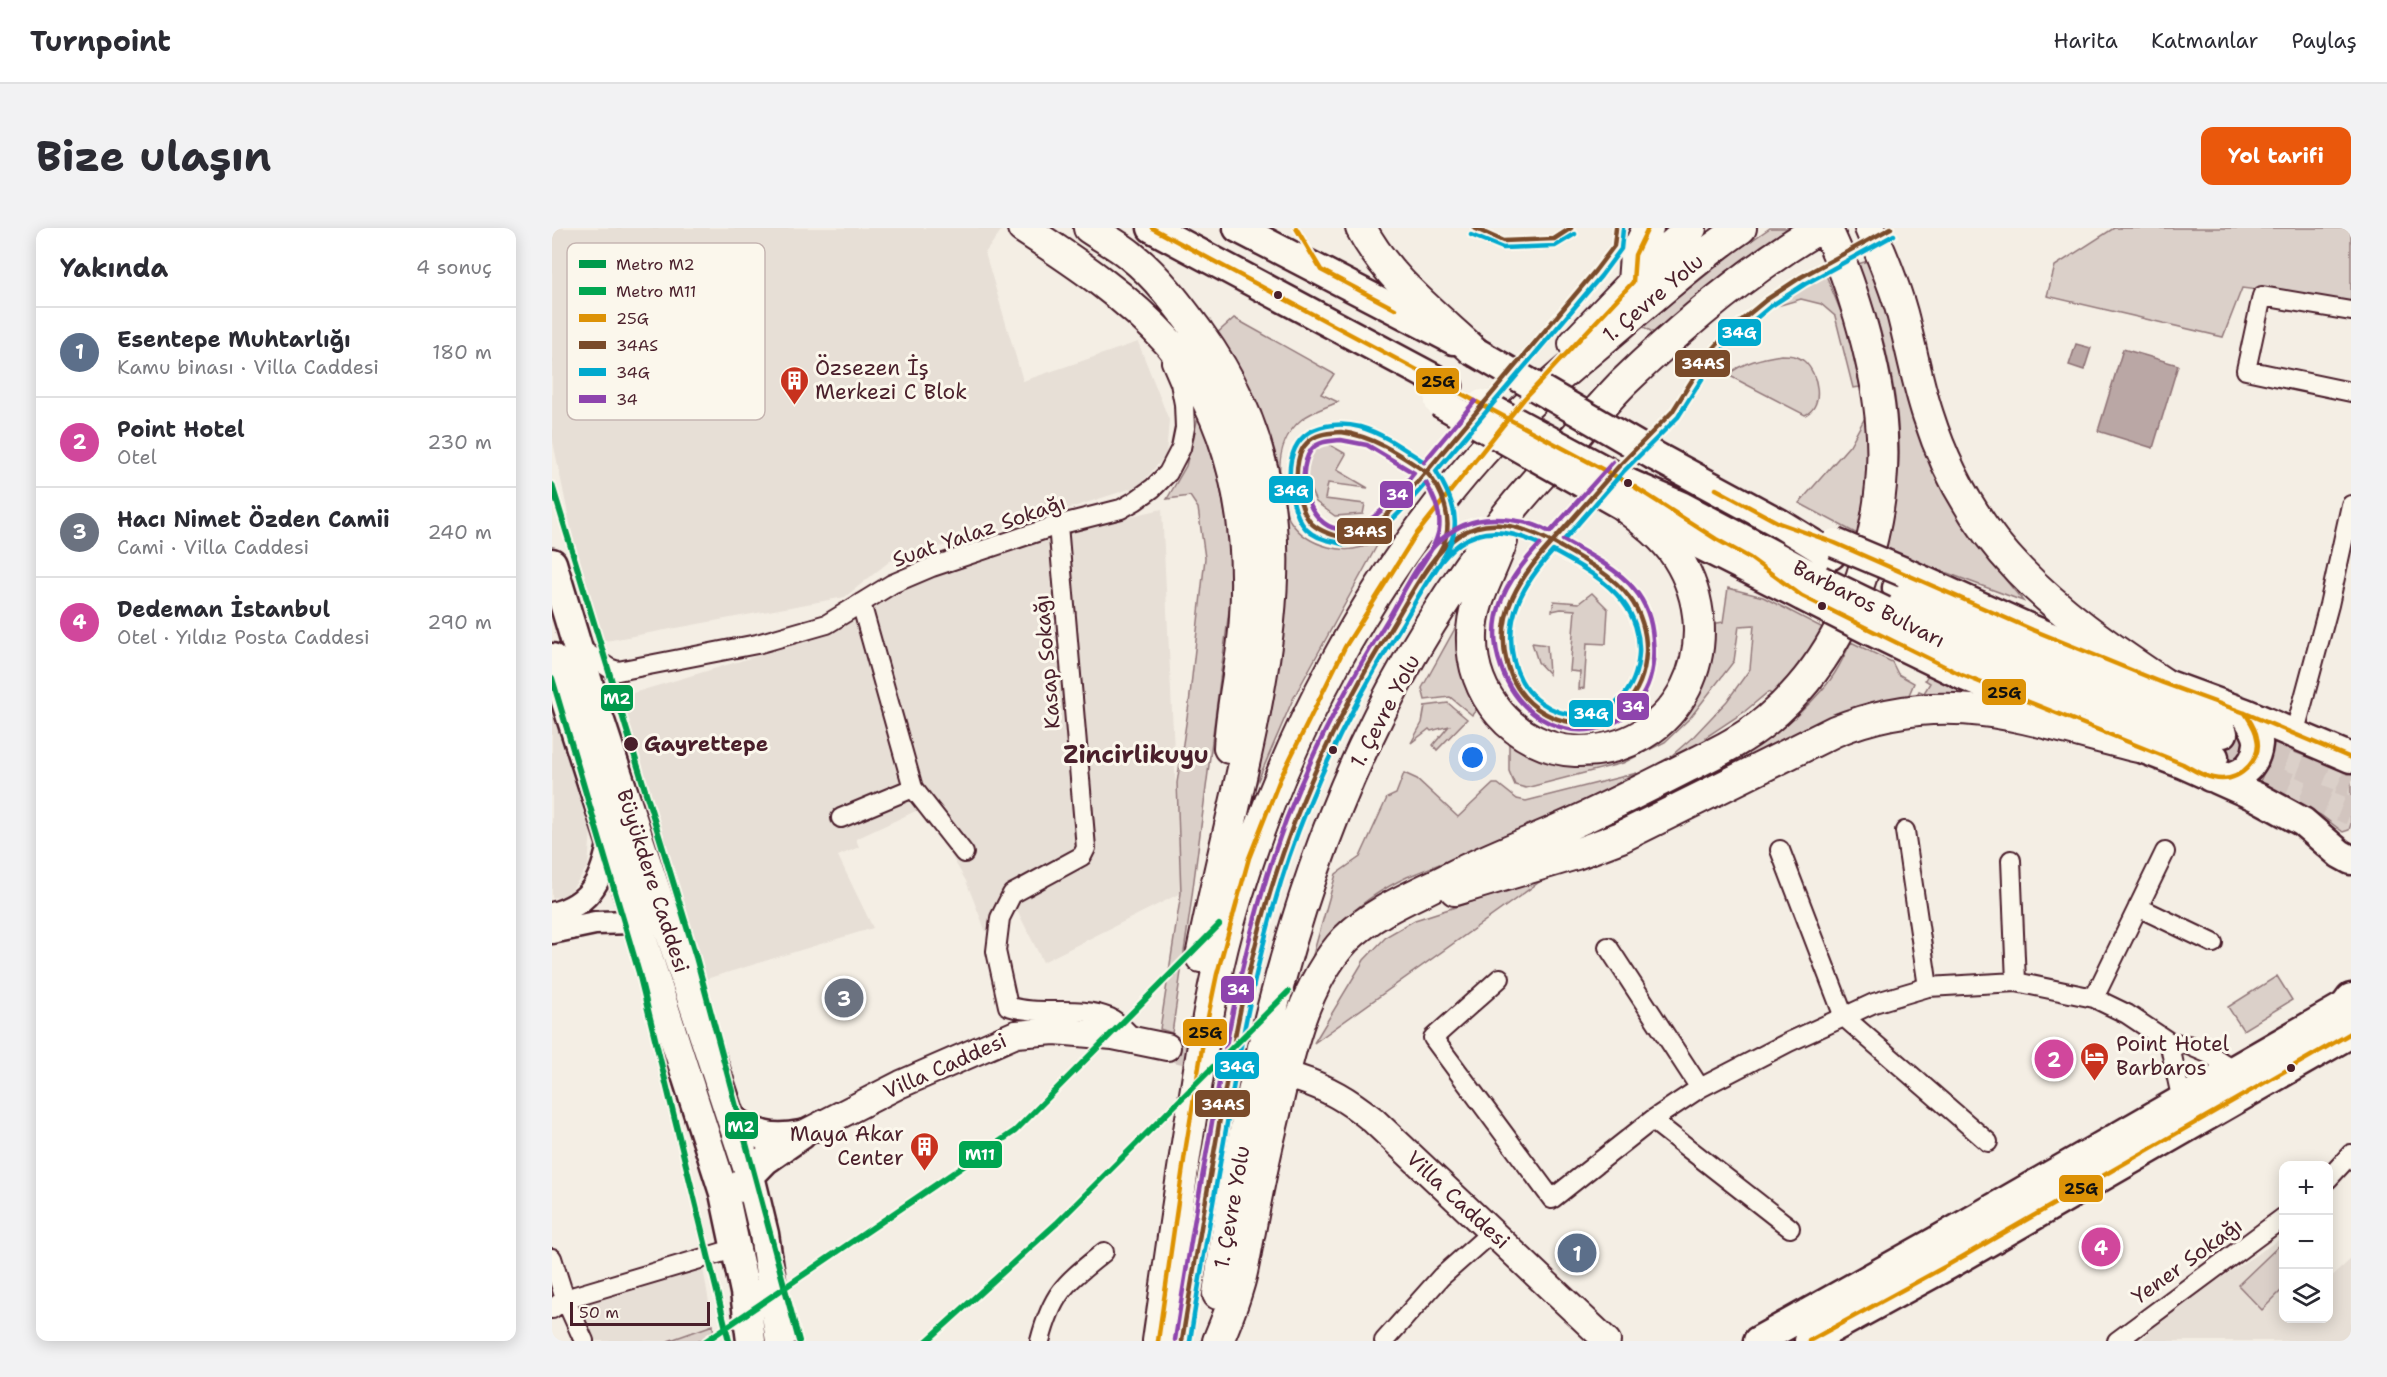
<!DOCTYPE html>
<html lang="tr">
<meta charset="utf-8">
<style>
body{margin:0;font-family:"Shantell Sans",sans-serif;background:#f2f2f3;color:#2b2b33}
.controls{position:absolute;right:18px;bottom:18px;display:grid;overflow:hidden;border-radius:12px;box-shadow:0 3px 15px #0003}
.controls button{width:54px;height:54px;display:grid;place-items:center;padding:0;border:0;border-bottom:2px solid #e1e1e2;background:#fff;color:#2b2b33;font:30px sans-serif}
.scale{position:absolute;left:18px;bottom:15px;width:140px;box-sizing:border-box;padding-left:6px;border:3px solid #4a1f2b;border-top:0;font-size:16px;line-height:21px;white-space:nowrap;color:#4a1f2b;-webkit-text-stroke:4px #fbf7ec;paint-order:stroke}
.you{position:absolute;left:921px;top:530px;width:21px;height:21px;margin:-15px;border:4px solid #fff;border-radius:50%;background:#1a73e8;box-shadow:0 0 0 9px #1a73e833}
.badge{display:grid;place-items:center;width:39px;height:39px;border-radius:50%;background:#ea580c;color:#fff;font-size:20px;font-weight:700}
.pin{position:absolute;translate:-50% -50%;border:3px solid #fff;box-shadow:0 2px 6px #0006}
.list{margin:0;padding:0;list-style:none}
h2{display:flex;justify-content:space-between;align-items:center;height:78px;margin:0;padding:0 24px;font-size:26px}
h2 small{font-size:20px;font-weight:400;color:#7c7c81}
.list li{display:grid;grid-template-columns:39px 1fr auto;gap:18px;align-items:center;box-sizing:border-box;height:90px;padding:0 24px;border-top:2px solid #e1e1e2}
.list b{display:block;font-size:22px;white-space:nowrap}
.list p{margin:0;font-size:20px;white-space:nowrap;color:#7c7c81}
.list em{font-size:20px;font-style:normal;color:#7c7c81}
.icon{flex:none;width:33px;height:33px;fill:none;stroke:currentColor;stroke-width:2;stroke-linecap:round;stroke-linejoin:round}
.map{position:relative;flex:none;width:1799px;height:1113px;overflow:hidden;border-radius:12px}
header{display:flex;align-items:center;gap:36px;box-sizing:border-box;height:84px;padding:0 30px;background:#fff;border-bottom:2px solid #e1e1e2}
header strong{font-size:28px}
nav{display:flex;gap:33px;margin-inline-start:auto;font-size:21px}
.intro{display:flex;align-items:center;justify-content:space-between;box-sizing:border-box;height:144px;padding:0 36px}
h1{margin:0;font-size:42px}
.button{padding:15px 27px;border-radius:12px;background:#ea580c;color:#fff;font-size:21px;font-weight:700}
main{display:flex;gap:36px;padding:0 36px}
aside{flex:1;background:#fff;border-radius:12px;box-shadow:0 3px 15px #0003}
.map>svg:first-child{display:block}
</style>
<header>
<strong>Turnpoint</strong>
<nav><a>Harita</a><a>Katmanlar</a><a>Paylaş</a></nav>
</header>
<div class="intro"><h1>Bize ulaşın</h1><a class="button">Yol tarifi</a></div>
<main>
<aside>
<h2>Yakında<small>4 sonuç</small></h2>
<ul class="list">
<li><span class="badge" style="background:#5c6f8a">1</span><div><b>Esentepe Muhtarlığı</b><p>Kamu binası · Villa Caddesi</p></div><em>180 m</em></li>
<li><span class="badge" style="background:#d1479c">2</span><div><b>Point Hotel</b><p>Otel</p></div><em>230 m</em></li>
<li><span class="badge" style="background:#6b7280">3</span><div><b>Hacı Nimet Özden Camii</b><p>Cami · Villa Caddesi</p></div><em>240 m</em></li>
<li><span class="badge" style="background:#d1479c">4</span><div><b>Dedeman İstanbul</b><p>Otel · Yıldız Posta Caddesi</p></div><em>290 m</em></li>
</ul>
</aside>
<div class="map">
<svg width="1799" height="1113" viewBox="0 0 1799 1113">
<rect width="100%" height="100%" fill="#f4eee4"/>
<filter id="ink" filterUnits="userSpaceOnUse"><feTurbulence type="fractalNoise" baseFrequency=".0167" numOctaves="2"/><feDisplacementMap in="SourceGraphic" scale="12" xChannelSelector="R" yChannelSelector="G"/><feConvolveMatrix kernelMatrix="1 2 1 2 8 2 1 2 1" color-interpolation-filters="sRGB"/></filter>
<g filter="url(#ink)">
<path fill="#e7dfd6" d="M0 0H451L433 25 471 153 586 114 617 192 614 227 587 258 459 299 338 333 293 369 43 415 0 209Z
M610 281 629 665 491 734 465 682 434 704 414 653 393 617 368 581 304 611 307 619 286 628 321 700 154 751 61 471 275 407 344 363 498 307Z
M0 459 40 590 36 638 16 667 0 670Z
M1731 1009 1732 1090H1776L1777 1051 1799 1031V1113H1589L1610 1089Z
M150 1034 161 1097 116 1113H42L27 1076Z"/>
<path fill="#dbd0c9" stroke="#92787a" stroke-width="1.5" d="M1218 0H1239L1186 35 1102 105 1090 98 1183 24Z
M1562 0H1799V74L1690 60 1671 109 1495 68 1503 38Z
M1319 32 1397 270 1426 318 1471 373 1341 325 1330 318C1338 285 1349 249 1347 214 1345 151 1328 94 1306 36Z
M1274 47 1295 99 1308 159 1301 160 1283 88 1269 76 1249 71 1218 80Z
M682 90 782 146 769 166 786 174C775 179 758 184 749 192 723 214 725 247 733 277 734 282 735 289 739 294 755 318 795 330 821 314 825 311 830 305 834 301L741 471 698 571 663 107Z
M1229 127C1237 127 1245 127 1252 133 1266 145 1273 177 1253 187L1176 147C1190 134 1211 130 1229 127Z
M647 185 667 252 677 308 679 367 638 683 620 805 608 801 629 665 625 555 637 476 653 330 646 280 638 268 615 271 634 238Z
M1315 186 1318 215 1309 308 1247 275 1298 217Z
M771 213 794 226 785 242 816 260 776 255 773 271 813 276 811 286 783 288 764 274 755 254V232Z
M1176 360 1211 369 1273 401 1257 429 1221 467 1216 464 1192 484 1154 509 1155 513 1118 529 1142 508 1175 473 1198 441 1202 397 1187 398 1182 433 1138 490 1113 514 1071 535 974 560 963 557 957 543V515L987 530 1040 535 1155 442 1162 412 1159 396 1171 394Z
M1040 365 1056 381 1054 416 1035 415 1032 460 1027 461 1028 444 1018 443 1023 382 1009 381 1000 383 1002 373 1027 375Z
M905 397V418L926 480 920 487 898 469 873 472 870 460Z
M1299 414 1340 434 1346 446 1362 455 1354 474 1148 563 1036 607C1117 570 1211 530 1270 462 1283 448 1291 431 1299 414Z
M980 415 995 417 997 446 986 434Z
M1377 445 1431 473H1362L1367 463 1372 465 1378 455 1373 452Z
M896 475 915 491 885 522 881 517 897 498 879 503 877 501 859 515 870 495 873 478Z
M1722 516 1799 546V596L1797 602 1791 604 1762 582 1708 553 1722 529Z
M852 545 865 551 906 589 941 556H946L965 571 974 573 1085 545 1003 590 855 649C805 673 786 695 757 741L784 646 808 629 835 570 844 566Z
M993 650 762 815 812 732 835 708 863 692Z
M1725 748 1740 772 1691 802 1676 779Z
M1731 1014V1061L1710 1082 1686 1057Z
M161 1097 162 1113H116Z"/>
<path fill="#baa7a5" stroke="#8d7174" stroke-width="1.5" d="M1524 116 1539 120 1532 142 1517 137Z
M1571 121 1626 137 1601 220 1546 203Z"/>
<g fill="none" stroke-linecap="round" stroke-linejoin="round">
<path stroke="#d2c5bf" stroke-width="26" stroke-dasharray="26 13" stroke-linecap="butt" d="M615 819 725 845"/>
<path stroke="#d2c5bf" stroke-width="28" stroke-dasharray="28 14" stroke-linecap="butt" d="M1671 505 1799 556
M1672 533 1799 583"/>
<defs>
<path id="minor" d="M1799 83 1710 68 1694 142 1799 164
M506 297 534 620 530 628 460 666 448 690 444 723 456 778C489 789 525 776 558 790 567 794 576 805 583 812
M309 375 361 560 412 625
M26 419 57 440 66 443 205 416 275 396 340 356 380 339 506 297 569 281 583 273 601 260 616 245 629 220 633 200 632 176 628 155 619 134
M1742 507 1777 377 1799 277
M289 590 361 560
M1353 603 1376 759
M1228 622 1292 789 1436 914
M1459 632 1464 754
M1586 679 1661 715
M1056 719 1148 860
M948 750 881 810 1000 971 1100 892 1148 860 1237 814 1322 775 1376 759 1464 754 1542 770 1575 786 1617 814 1636 817 1657 826 1682 842
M1542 770 1613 624
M1617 814 1630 873
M1100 892 1238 1000
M1776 951 1799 926
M0 1030 13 1071 32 1113
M0 1081 13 1071 185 1020
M488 1113C501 1063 514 1055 552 1024
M832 1113 889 1049 941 1003
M1565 1113 1732 989"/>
<path id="tertiary" d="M0 686C41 676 51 648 58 611
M0 704 43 695 83 694"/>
<path id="secondary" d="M745 850C776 860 796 872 821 892L1055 1113
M249 907 349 856 464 806 503 803 561 808 615 819"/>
<path id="primary" d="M600 0 896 158
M686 0 902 112
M1103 228 1227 295 1279 327
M1078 256 1129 278 1268 352
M1091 288 1250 368
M0 335 44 481 198 948 212 1006 228 1113
M1352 344 1481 402 1611 455 1693 485 1799 530
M1345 360 1473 427 1671 505
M1332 383C1440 437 1550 483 1662 529
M1319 403 1410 447 1517 492
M0 430 172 965 193 1064 199 1113
M1563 510 1631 536 1707 570 1751 594 1788 626 1799 632
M1658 549C1682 552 1703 544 1706 516 1707 506 1698 494 1693 485
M179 891C205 908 219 913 249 907
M186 960 213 932 249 907
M1206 1113 1383 1014 1793 778 1799 770
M1257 1113 1396 1037 1799 805"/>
<path id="trunk" d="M471 0C522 33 576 69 617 115 681 189 699 295 693 389 691 433 679 476 677 520
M537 0C550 9 566 17 578 27 605 48 627 78 647 105 739 231 729 354 700 499 684 576 664 652 649 729
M809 0C835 50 881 85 922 123
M1318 0C1330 28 1342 56 1350 85 1359 119 1365 154 1376 187 1418 319 1500 381 1611 455
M1081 54 1083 27 1096 0
M1022 116 1100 35 1139 0
M950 313C940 345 920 372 920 407 919 436 929 464 948 486 967 508 995 522 1023 523 1129 526 1179 414 1125 329 1112 309 1091 293 1073 279
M903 662 1024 626 1069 609 1283 503C1396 457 1475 492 1586 519
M666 1066C693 879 731 692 811 520 850 437 901 354 959 282 977 259 998 238 1017 216 1035 195 1053 173 1072 154 1131 97 1196 42 1267 0
M606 1113C618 1031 629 948 643 866 652 810 661 754 676 699 726 520 818 345 945 208 983 167 1029 131 1072 94 1110 62 1148 28 1189 0
M666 1113C673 1096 681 1077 686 1059 692 1041 694 1021 698 1003 705 965 713 927 722 890 736 829 750 758 794 711 823 682 864 667 899 649 936 630 974 616 1012 599 1053 581 1094 560 1135 539 1163 525 1191 512 1215 492 1276 441 1309 370 1324 293 1338 219 1328 159 1307 87 1298 57 1288 28 1274 0"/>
</defs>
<use href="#minor" stroke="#4a1f2b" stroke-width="22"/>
<use href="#tertiary" stroke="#4a1f2b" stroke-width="27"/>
<use href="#secondary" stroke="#4a1f2b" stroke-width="30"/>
<use href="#primary" stroke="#4a1f2b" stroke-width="33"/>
<use href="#trunk" stroke="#4a1f2b" stroke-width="34"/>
<use href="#minor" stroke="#fbf7ec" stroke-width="18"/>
<use href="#tertiary" stroke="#fbf7ec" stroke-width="22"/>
<use href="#secondary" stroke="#fbf7ec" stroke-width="26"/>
<use href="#primary" stroke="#fbf7ec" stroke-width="28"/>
<use href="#trunk" stroke="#fbf7ec" stroke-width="30"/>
<defs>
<path id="primary-bridge" d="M922 123 1103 228
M887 174 1073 279
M930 176 1078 256
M1283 315 1352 344
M1268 352 1332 383
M1250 368 1319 403"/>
</defs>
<use href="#primary-bridge" stroke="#4a1f2b" stroke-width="33" stroke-linecap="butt"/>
<use href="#primary-bridge" stroke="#fbf7ec" stroke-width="28"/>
<defs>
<path id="bus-1" d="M600 0 1078 256 1164 311 1198 330 1250 368 1410 447 1631 536C1643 543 1656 551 1670 551 1690 551 1710 530 1705 510 1704 501 1698 493 1693 485
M744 0 769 42 843 81
M1164 261 1227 295 1283 315 1481 402 1611 455 1693 485 1799 530
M606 1113 634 918 652 808 665 746 697 630 728 551 793 419 863 308 972 171 1081 54 1083 27 1096 0
M1257 1113 1396 1037 1799 805"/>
<path id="bus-2" d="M922 0 951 13 1002 11 1019 0
M789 204C821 208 847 226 874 244 857 263 822 309 794 309 783 309 768 303 760 296 744 280 738 231 755 215 764 205 777 205 789 204Z
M874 244 1043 43 1062 18 1064 0
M1000 314C1026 329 1059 345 1077 369 1089 384 1095 406 1094 425 1089 518 975 514 955 435 942 386 968 349 1000 314Z
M1000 314 1066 239 1120 184 1156 127 1179 101 1214 72 1249 49 1339 0
M868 353C875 341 885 330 891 317 902 294 891 261 874 244
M630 1113C641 1044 653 976 665 908 681 813 699 716 731 625 758 547 794 473 837 403 879 334 905 263 1000 314"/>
<path id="bus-3" d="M919 7 951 20 1003 18 1023 6
M872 234C852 221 832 206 808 199 800 197 790 196 781 197 741 201 733 232 740 268 742 279 746 292 754 301 762 309 772 312 783 314 787 315 792 317 796 316 826 313 855 277 874 255
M1012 312 1071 244 1126 189 1162 132 1184 107 1219 78 1253 56 1342 7
M1001 323C1025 336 1055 352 1071 374 1082 388 1088 407 1087 425 1082 509 980 504 962 434 951 389 972 355 1001 323Z
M874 357C905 310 915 295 884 243L1049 48 1069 21 1071 1
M638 1113C648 1046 660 980 672 913 688 817 706 721 737 629 765 548 803 472 848 400 883 342 906 277 987 316"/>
<path id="bus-4" d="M789 212 815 217 862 245C846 265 824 296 796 301 758 307 741 248 759 222 766 213 778 213 789 212Z
M872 234 923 173
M988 316C956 351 931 388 949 439 983 535 1110 518 1101 412 1100 394 1094 375 1082 361 1067 342 1033 324 1011 312
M862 349C886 312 899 298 874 255
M623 1112C634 1041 646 971 659 900 677 796 697 692 734 592 760 524 794 459 833 396 860 352 881 291 942 291 962 291 980 294 998 304L1061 234"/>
</defs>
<use href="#bus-1" stroke="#fbf7ec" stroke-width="9"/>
<use href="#bus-2" stroke="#fbf7ec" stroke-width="9"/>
<use href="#bus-3" stroke="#fbf7ec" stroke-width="9"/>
<use href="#bus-4" stroke="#fbf7ec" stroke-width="9"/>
<use href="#bus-1" stroke="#dd9206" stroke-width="4.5"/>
<use href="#bus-2" stroke="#7a4b2a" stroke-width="4.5"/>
<use href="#bus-3" stroke="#00a9ce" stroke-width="4.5"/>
<use href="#bus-4" stroke="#8e44ad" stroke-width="4.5"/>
<defs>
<path id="metro-1" d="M0 257 144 729 247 1113
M0 450 87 745 177 1113"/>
<path id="metro-2" d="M154 1113 463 903 667 697
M375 1113 505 995 736 764"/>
</defs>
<use href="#metro-1" stroke="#fbf7ec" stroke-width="10"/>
<use href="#metro-2" stroke="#fbf7ec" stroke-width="10"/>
<use href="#metro-1" stroke="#009a4c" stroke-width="6"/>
<use href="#metro-2" stroke="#00a651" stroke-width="6"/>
</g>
</g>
<defs>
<symbol id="building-pin" viewBox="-11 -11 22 30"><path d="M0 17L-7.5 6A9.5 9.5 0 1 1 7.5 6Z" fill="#c8321e" stroke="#fbf7ec"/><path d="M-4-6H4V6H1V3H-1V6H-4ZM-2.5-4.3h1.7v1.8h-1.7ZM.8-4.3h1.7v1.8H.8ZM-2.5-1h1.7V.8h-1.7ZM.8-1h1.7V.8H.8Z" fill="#fff"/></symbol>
<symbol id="hotel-pin" viewBox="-11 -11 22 30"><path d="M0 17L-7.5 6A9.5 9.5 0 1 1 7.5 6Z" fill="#c8321e" stroke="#fbf7ec"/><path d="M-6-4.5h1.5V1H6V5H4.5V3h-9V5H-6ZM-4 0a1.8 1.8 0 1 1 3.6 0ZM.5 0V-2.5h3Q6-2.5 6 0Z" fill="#fff"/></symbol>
</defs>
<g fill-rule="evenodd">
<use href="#building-pin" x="226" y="136" width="33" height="45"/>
<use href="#hotel-pin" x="1526" y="812" width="33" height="45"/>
<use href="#building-pin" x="356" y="902" width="33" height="45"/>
</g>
<g fill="#4a1f2b" stroke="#fbf7ec" stroke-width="2">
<circle cx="726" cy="67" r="5"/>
<circle cx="1076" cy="255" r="5"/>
<circle cx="1270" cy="378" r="5"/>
<circle cx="79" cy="516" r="8"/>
<circle cx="781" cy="522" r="5"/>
<circle cx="1739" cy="840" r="5"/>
</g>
<g text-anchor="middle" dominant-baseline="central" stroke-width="6" stroke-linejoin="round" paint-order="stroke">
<g font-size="21" fill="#4a1f2b" stroke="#fbf7ec">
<text transform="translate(1101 70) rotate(-40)">1. Çevre Yolu</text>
<text transform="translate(427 303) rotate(-19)">Suat Yalaz Sokağı</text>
<text transform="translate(1317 376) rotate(27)">Barbaros Bulvarı</text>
<text transform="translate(495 434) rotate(-95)">Kasap Sokağı</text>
<text transform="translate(833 483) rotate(-62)">1. Çevre Yolu</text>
<text transform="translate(101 653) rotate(72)">Büyükdere Caddesi</text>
<text transform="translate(393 838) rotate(-24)">Villa Caddesi</text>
<text transform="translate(906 972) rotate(43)">Villa Caddesi</text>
<text transform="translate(680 979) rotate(-80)">1. Çevre Yolu</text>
<text transform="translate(1635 1033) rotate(-36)">Yener Sokağı</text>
</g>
<g font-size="21" fill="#4a1f2b" stroke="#fbf7ec" text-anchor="start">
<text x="263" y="140">Özsezen İş<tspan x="263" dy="24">Merkezi C Blok</tspan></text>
<text x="1564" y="816">Point Hotel<tspan x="1564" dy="24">Barbaros</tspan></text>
<text x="352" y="906" text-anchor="end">Maya Akar<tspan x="352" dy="24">Center</tspan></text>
</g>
<g font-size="21" font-weight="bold" fill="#4a1f2b" stroke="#fbf7ec" text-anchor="start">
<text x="92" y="516">Gayrettepe</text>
</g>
<g font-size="24" font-weight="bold" fill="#4a1f2b" stroke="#fbf7ec">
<text x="584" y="527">Zincirlikuyu</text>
</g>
</g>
<rect x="15" y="15" width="198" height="177" rx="9" fill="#fbf7ec" stroke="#c6b6b2" stroke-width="1.5"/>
<rect x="27" y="32" width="27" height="8" fill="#009a4c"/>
<rect x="27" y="59" width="27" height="8" fill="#00a651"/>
<rect x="27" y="86" width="27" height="8" fill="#dd9206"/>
<rect x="27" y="113" width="27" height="8" fill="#7a4b2a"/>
<rect x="27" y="140" width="27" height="8" fill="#00a9ce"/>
<rect x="27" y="167" width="27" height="8" fill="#8e44ad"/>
<g font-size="16" fill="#4a1f2b">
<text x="64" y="42">Metro M2</text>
<text x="64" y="69">Metro M11</text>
<text x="64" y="96">25G</text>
<text x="64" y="123">34AS</text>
<text x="64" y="150">34G</text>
<text x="64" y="177">34</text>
</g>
<g stroke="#fbf7ec" stroke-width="2">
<rect x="1165" y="90" width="45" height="29" rx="6" fill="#00a9ce"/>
<rect x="1122" y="121" width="57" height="29" rx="6" fill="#7a4b2a"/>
<rect x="863" y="139" width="45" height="28" rx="6" fill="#dd9206"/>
<rect x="716" y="247" width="46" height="29" rx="6" fill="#00a9ce"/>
<rect x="827" y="252" width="35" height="29" rx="6" fill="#8e44ad"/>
<rect x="784" y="289" width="57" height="28" rx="6" fill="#7a4b2a"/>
<rect x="1429" y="450" width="46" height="28" rx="6" fill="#dd9206"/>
<rect x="48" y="456" width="34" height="28" rx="6" fill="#009a4c"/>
<rect x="1064" y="464" width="34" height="29" rx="6" fill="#8e44ad"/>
<rect x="1016" y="471" width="46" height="29" rx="6" fill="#00a9ce"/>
<rect x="668" y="747" width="35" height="29" rx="6" fill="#8e44ad"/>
<rect x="630" y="790" width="46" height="29" rx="6" fill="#dd9206"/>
<rect x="662" y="823" width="46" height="29" rx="6" fill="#00a9ce"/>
<rect x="642" y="861" width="57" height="29" rx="6" fill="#7a4b2a"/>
<rect x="172" y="883" width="35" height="29" rx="6" fill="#009a4c"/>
<rect x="406" y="912" width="45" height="29" rx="6" fill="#00a651"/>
<rect x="1506" y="946" width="46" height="29" rx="6" fill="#dd9206"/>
</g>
<g font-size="16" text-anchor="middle" font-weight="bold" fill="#fff">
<text x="1187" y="110">34G</text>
<text x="1151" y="141">34AS</text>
<text x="739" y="268">34G</text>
<text x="845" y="272">34</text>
<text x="813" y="309">34AS</text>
<text x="65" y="476">M2</text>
<text x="1081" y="484">34</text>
<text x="1039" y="491">34G</text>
<text x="686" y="767">34</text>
<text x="685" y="844">34G</text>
<text x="671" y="882">34AS</text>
<text x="189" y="904">M2</text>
<text x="428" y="932">M11</text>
</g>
<g font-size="16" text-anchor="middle" font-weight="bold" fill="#111">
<text x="886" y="159">25G</text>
<text x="1452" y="470">25G</text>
<text x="653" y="810">25G</text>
<text x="1529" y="966">25G</text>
</g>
</svg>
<div class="controls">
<button>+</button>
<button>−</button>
<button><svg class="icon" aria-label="layers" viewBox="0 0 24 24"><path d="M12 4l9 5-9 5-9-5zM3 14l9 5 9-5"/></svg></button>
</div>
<div class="scale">50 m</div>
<div class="you"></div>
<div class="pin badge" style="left:1025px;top:1025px;background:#5c6f8a">1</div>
<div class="pin badge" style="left:1502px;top:831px;background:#d1479c">2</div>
<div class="pin badge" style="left:292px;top:770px;background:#6b7280">3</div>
<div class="pin badge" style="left:1549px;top:1019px;background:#d1479c">4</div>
</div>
</main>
